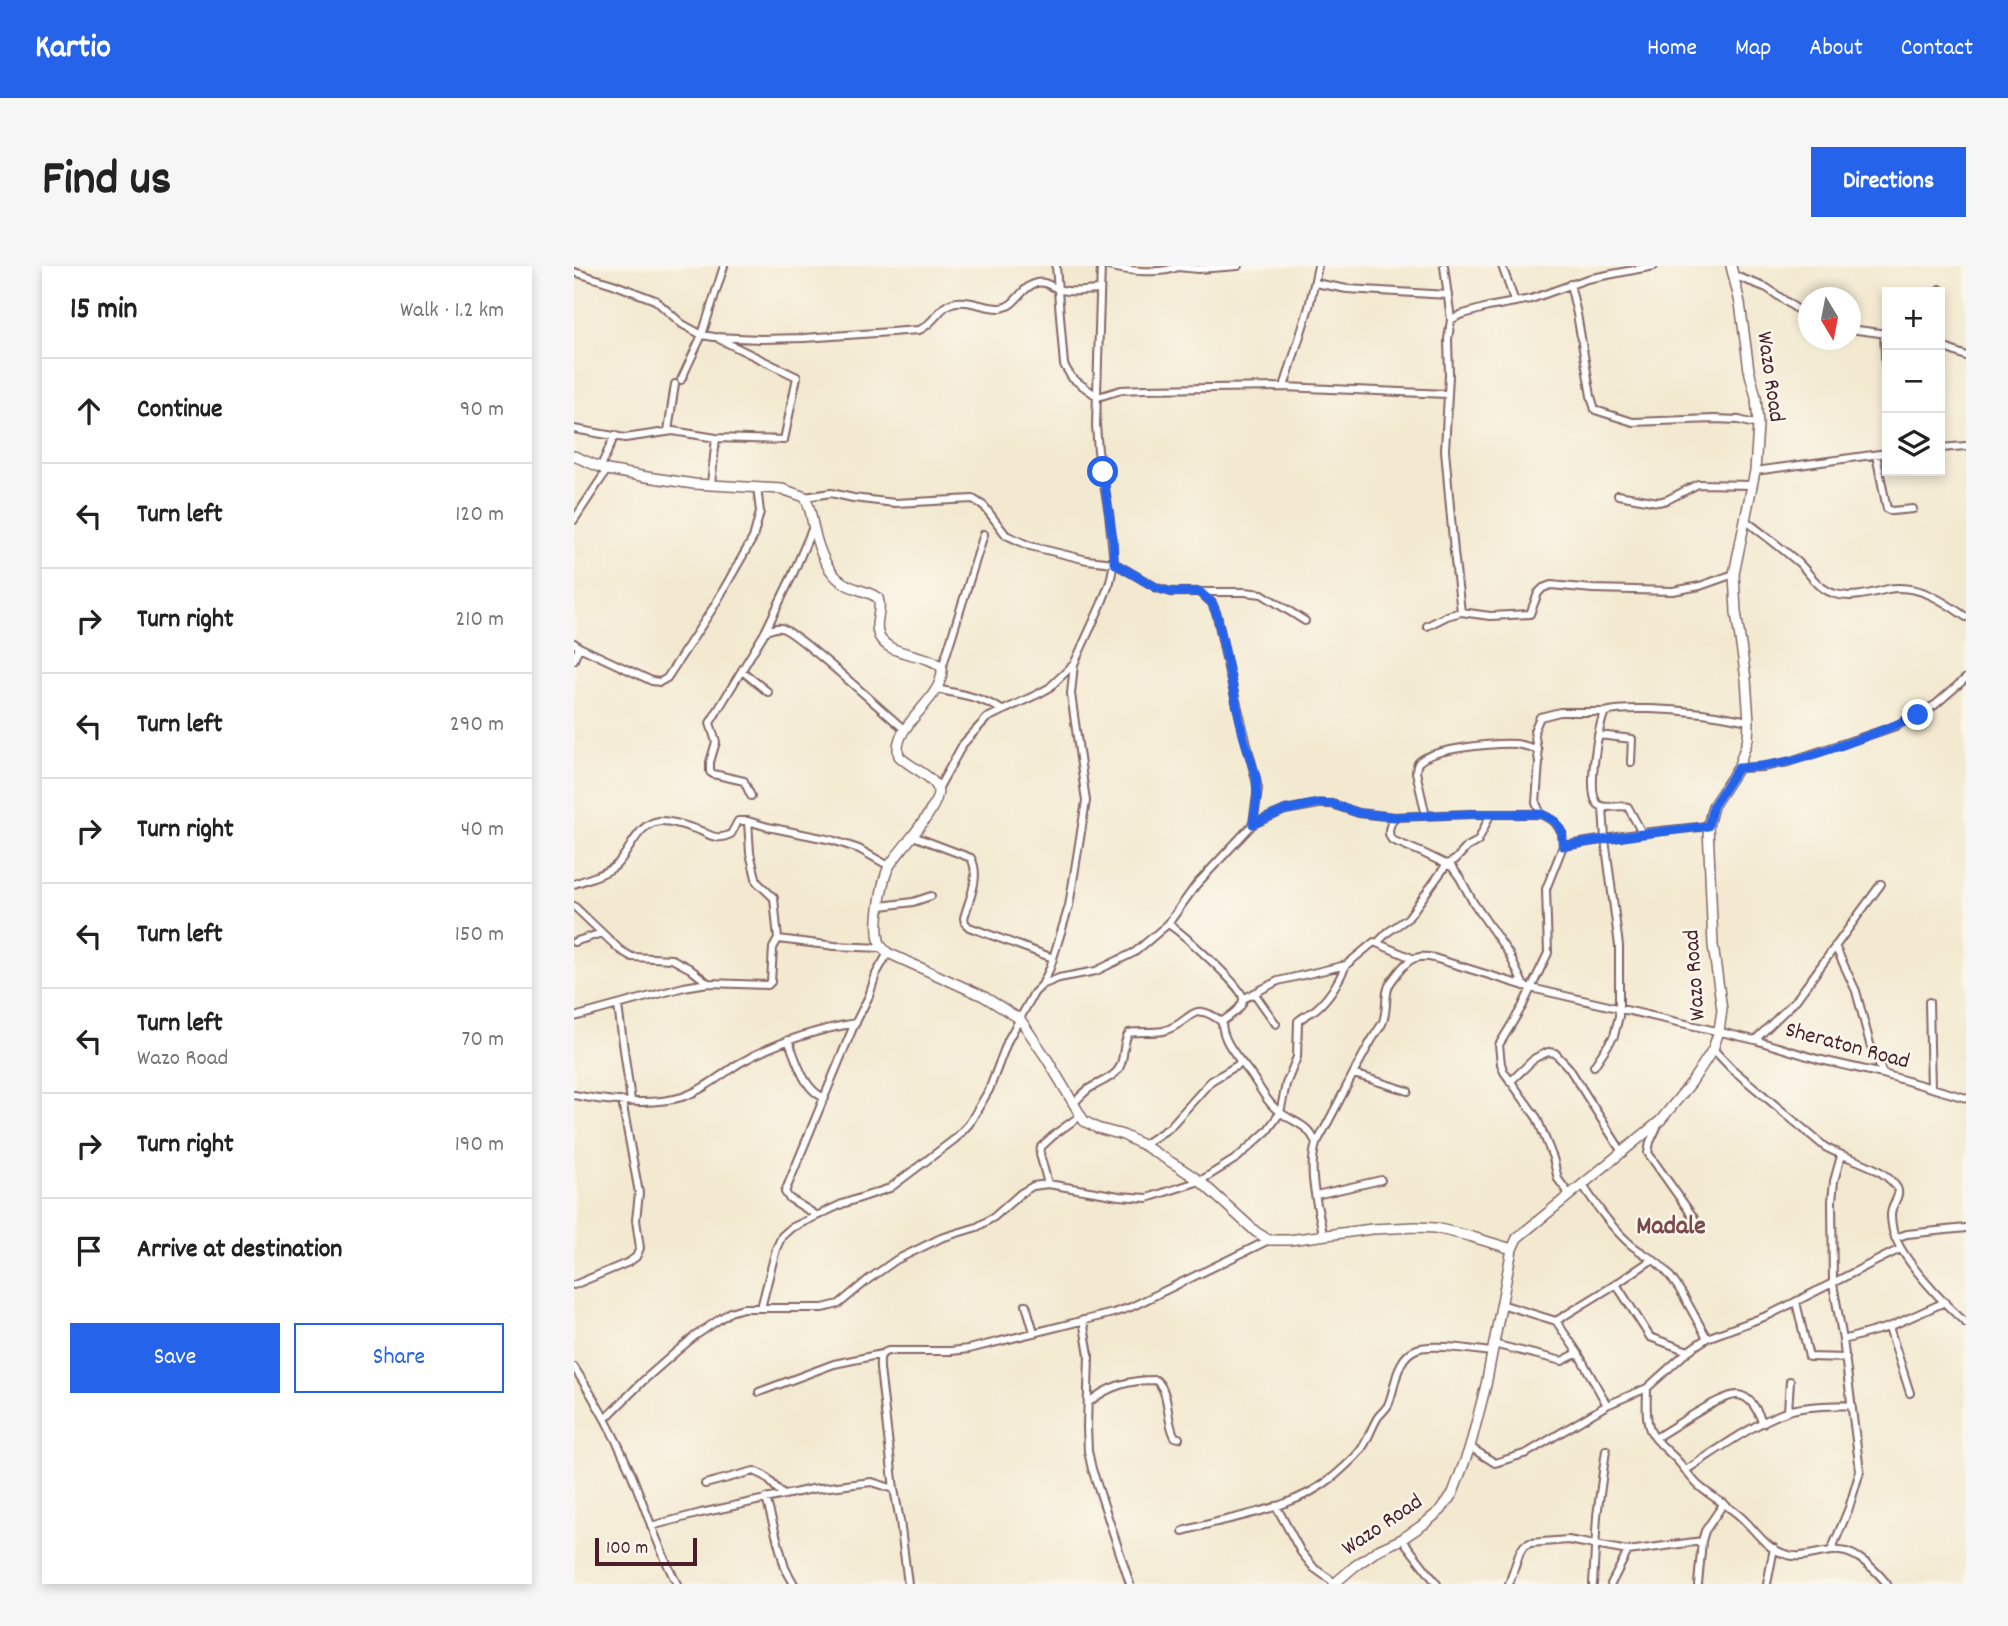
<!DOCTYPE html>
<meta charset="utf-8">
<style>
body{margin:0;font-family:Dekko,sans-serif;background:#f6f6f6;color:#222}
.controls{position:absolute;right:21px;top:21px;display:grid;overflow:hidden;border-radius:0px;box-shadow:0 4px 10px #0003}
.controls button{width:63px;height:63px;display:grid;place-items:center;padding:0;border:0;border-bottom:2px solid #e0e0e0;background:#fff;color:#222;font:35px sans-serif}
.compass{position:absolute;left:1224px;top:21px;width:63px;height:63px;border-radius:50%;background:#fff;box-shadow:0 4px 10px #0003;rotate:170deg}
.scale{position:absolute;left:21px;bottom:18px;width:102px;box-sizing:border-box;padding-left:7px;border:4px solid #4a1f2b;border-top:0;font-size:19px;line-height:24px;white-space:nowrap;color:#4a1f2b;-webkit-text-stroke:5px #fbf7ec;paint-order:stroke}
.stop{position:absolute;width:21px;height:21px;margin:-16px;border:5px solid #2563eb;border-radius:50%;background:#fff}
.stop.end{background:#2563eb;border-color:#fff;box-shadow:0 2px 7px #0008}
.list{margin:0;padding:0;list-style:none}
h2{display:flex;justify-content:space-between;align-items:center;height:91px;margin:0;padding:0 28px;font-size:30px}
h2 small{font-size:23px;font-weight:400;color:#767676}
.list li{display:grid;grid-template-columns:46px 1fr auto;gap:21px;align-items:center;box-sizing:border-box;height:105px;padding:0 28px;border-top:2px solid #e0e0e0}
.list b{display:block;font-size:26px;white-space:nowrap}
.list p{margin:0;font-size:23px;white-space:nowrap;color:#767676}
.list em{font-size:23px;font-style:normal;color:#767676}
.actions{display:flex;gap:14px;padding:21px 28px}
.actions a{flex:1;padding:16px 0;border:2px solid #2563eb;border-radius:0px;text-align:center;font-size:24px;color:#2563eb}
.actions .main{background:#2563eb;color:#fff}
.icon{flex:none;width:38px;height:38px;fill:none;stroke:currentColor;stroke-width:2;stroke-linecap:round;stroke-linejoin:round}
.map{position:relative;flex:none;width:1392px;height:1318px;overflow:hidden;border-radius:0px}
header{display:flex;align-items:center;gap:42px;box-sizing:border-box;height:98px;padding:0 35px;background:#2563eb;color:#fff}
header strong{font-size:33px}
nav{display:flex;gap:38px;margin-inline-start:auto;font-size:24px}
.intro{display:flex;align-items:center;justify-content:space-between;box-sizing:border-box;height:168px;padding:0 42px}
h1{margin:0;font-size:49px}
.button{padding:18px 32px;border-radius:0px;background:#2563eb;color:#fff;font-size:24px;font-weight:700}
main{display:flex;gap:42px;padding:0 42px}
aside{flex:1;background:#fff;border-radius:0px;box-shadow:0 4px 10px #0003}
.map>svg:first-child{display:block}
</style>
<header>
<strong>Kartio</strong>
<nav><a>Home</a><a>Map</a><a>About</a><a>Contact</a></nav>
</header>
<div class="intro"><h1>Find us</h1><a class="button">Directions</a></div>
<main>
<aside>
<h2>15 min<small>Walk · 1.2 km</small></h2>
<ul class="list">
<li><svg class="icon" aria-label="ahead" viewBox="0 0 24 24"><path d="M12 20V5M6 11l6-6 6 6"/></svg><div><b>Continue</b></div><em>90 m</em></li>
<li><svg class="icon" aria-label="left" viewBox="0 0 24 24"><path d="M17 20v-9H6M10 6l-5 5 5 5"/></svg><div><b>Turn left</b></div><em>120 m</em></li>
<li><svg class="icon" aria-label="right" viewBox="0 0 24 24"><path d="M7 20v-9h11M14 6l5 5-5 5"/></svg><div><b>Turn right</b></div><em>210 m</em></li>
<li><svg class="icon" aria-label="left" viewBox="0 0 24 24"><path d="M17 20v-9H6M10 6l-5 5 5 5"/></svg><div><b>Turn left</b></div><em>290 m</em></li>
<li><svg class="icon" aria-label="right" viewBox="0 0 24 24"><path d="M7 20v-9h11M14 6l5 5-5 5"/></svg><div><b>Turn right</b></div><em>40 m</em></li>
<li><svg class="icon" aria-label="left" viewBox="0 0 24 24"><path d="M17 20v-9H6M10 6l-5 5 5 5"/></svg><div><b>Turn left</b></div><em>150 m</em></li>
<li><svg class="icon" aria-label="left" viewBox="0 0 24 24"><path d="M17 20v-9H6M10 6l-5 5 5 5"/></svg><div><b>Turn left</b><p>Wazo Road</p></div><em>70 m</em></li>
<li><svg class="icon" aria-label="right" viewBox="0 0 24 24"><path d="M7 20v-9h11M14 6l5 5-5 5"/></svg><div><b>Turn right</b></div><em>190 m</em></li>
<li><svg class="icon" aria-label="arrive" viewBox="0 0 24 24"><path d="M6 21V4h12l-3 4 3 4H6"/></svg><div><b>Arrive at destination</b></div></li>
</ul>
<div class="actions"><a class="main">Save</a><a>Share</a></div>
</aside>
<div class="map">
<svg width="1392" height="1318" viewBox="0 0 1392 1318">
<rect width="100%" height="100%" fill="#fbf7ec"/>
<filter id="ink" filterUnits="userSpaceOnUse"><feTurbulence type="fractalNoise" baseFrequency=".0143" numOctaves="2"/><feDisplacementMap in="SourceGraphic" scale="14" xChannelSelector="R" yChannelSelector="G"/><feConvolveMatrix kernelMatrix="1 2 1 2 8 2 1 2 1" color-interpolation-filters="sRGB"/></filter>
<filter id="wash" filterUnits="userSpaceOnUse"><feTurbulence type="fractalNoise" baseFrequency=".00686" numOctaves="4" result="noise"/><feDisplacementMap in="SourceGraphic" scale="28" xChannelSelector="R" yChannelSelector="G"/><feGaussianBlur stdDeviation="1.57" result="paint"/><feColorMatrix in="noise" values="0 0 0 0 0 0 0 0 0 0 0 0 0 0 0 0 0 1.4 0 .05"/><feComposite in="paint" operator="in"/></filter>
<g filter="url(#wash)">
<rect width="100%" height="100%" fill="#f3e9d0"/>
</g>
<g filter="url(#ink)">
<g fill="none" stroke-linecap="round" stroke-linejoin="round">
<defs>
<path id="street" d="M482 0 490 99 498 112 524 131
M534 0C553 5 588 9 606 0
M870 0 877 54
M928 0 941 36
M604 1 624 3 664 0
M0 6 39 18 81 34 108 58 128 69 140 71 187 73 230 72 345 64C360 58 366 40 378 37 394 32 411 43 427 42 443 40 446 22 462 17 471 15 474 19 482 22 495 28 512 24 526 24
M1159 9 1193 22 1234 51
M741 17 773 23 874 29
M996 18 1003 48 1017 130 1021 144 1059 156 1140 153 1165 154 1184 159
M1365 26 1366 23
M1276 63 1313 68
M1310 67 1313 130
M1366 80 1392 90
M107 114 128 69 150 0
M710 121 735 41 744 0
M524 131 547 124 571 123 710 121 873 128
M0 163 51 172 99 165 142 172 210 174 223 111 145 73
M94 165 101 118
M1366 182 1392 180
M1302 189 1313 243 1318 245 1339 243
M27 200 41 169
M1181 205 1313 187
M137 218 142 172
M1044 229 1084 236 1093 234 1124 218 1178 219
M231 231 257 227 279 232 321 237 399 233 410 240 432 269 456 280 513 294 540 297 583 322 597 326H671L688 328 731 355
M0 254 33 204
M1171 254C1189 268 1208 282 1225 297 1237 309 1244 323 1261 328 1279 333 1297 327 1314 323 1344 318 1368 334 1392 351
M626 326 638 337 643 349 655 407 684 522 679 558
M887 346 880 286 871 184 875 109 874 73 877 54 886 49 914 41 957 33 1013 13 1080 0
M853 360 873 350 887 346 916 350 956 348 964 327 969 322 977 319 1019 323 1099 325 1126 320 1160 308
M191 366C195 364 202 361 207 362 220 363 314 450 331 464
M0 377 5 381 78 415 86 416 93 412 139 342 179 272 186 246 183 221
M0 394 5 381
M368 402 410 268
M168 405 194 426
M362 423C386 428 407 431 428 444
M1025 469 1058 473 1057 496
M1164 502 1189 501 1214 496 1322 460 1361 439 1392 412
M364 523 389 478 413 452 464 428 475 422 500 398
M177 530 170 515 139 508 136 506V496L142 476 136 457 191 366 218 310 239 261
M967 548 962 537 965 496 960 465 966 451 986 446H1031
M852 550 842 506C843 501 842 499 845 496 859 482 922 477 942 478 950 479 956 481 964 484
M820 551C816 560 812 566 818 574L849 587 878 601 886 612 899 636 935 688 950 720
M174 555 176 587 183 616 200 632 204 673
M1068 567 1054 541C1046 538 1029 545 1023 537 1013 524 1024 460 1031 446 1045 442 1061 443 1076 443 1110 444 1142 448 1175 455
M339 570 397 592C407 611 395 633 390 652L391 657 395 661 479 692
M989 580 1068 567 1134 560
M0 618C13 613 29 609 40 601 56 588 62 558 85 555 97 554 116 561 127 565 139 571 144 574 157 568L164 555H174L194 561 258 574 285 583 315 600
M0 640 46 684 58 691 98 693 115 702 134 717
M307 640 339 636 357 630
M594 658C606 665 668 720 669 732 670 743 654 750 648 756 648 778 669 796 680 813 687 824 695 839 707 847 721 857 736 859 742 878
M0 676 28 667
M803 677 814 666 834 652 873 598 881 594 893 581 904 575 916 549
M1261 680 1282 725 1296 778 1309 808
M468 719 476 702 495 640 512 535 497 428 500 398 527 339 536 316 540 297 535 247 524 185 522 159 527 0
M680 727 702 758
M669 733 704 715 772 699 800 676 838 692
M1355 736 1357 822
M44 740 57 835
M0 751 110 721 134 717 194 719 197 716 199 682 204 673 261 680 308 682
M214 774C223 794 229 824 251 832
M1181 774 1222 734 1307 618
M1139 783 1157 802 1251 881C1274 894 1303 897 1321 919 1330 929 1317 937 1317 949 1317 954 1318 960 1319 965 1327 993 1370 1038 1392 1057
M1020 800 1040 770 1045 750V680L1031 573 1029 541
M780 808 834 825
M936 816 961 792 974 786 981 787 995 802 1048 886
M0 829C29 835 79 840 108 831 129 824 146 810 164 798 200 777 241 764 282 757
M500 837C505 832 510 826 516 822 526 816 537 813 544 804 552 793 547 778 555 767 566 765 578 767 589 765 619 757 616 732 648 756
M1084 859 1076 876 1074 887 1120 952 1121 956
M569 879 595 862 637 815 667 797
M474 918 466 888 467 881 481 868 506 850
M1008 918C1022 939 1036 960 1055 977 1066 987 1080 992 1090 1003 1108 1023 1120 1050 1133 1072
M742 929 807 914
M242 949 215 932 211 926 278 764 295 730 302 708 314 687
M749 968C744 940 733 907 742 878 761 845 777 810 796 777 800 770 804 764 808 758 815 743 809 727 817 716 830 698 837 687 860 692L957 722 1181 774 1243 793 1309 808 1392 832
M1321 972 1333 968 1392 962
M1042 1018 1076 1071 1114 1085
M0 1019 55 996 62 991 66 982 62 954 65 927 48 835
M1222 1036 1235 1091 1272 1092
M927 1038 982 1055 1004 1087 1033 1139
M452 1039 460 1066
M187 1042 202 983 208 970 217 962 268 938 316 922 381 873 395 858 415 824 434 774 460 727 468 719 485 712 522 705 561 686 594 658 622 619 679 558 711 544 745 538H758L785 547 820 551 896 548H967L980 555 988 566 989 580 972 623 974 687 948 741 925 779 927 798 930 806 963 852 979 892 984 913 995 928
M509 1054 515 1089 513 1161 514 1185 518 1203 556 1318
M982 1055 1042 1018 1079 993
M1315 1061 1336 1127
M1269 1074 1315 1061 1371 1036
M919 1078 988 1095 1004 1087
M0 1101C22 1135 41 1169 57 1207 72 1244 84 1282 103 1318
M1073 1122C1073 1135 1071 1151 1076 1164 1081 1175 1092 1183 1101 1192 1110 1201 1116 1212 1125 1220 1139 1232 1155 1240 1168 1252 1181 1264 1191 1281 1208 1287 1227 1296 1247 1283 1266 1285 1283 1286 1303 1305 1313 1318
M185 1126 260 1098 308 1088
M514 1137C534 1120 555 1114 582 1114 597 1127 591 1153 601 1171L605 1172
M1214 1145 1216 1115
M32 1152 70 1114 103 1085 121 1070 156 1046 169 1042H249L265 1038 295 1013 322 994 367 972 403 961 420 951 447 927 459 920 474 918 545 930 573 932 626 915 663 892 693 865 706 847 712 818 723 791 724 755C730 750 737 747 743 742 757 730 765 715 772 699
M1081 1172C1097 1163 1149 1127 1164 1129 1178 1131 1183 1145 1189 1157
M896 1181 921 1197 953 1187 1033 1139 1073 1122 1114 1085 1133 1072 1195 1049 1326 983
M1112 1204C1142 1185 1184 1154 1218 1144 1237 1139 1258 1140 1278 1139
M131 1218 180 1205 191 1210 209 1229
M192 1232 211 1302 220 1318
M702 1240 727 1286 740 1302 761 1317
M77 1260 127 1247 238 1223 298 1216 320 1223
M609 1265C659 1250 717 1245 759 1211 768 1203 779 1194 786 1185 794 1175 797 1162 804 1151 807 1147 812 1143 814 1139 822 1122 821 1091 843 1083 858 1077 900 1084 917 1086
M828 1273 863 1318
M1257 1285 1275 1242 1286 1205 1269 1074 1259 1018 1258 935 1260 915 1267 890
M334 1318 326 1255 320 1223 306 1103C306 1094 304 1088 314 1085H377L395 1083 539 1047 557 1041 695 974
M935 1318 946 1286 950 1280 956 1277 994 1274 1054 1285 1128 1275
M1019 1318 1023 1250 1032 1184
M1037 1318 1054 1285
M1124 1318 1128 1275 1131 1265 1150 1237
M1193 1318 1200 1282"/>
<path id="secondary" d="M0 190 33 204 73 211 120 218 208 223 231 231C237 242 237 252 240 263 244 281 252 305 268 316 279 324 293 324 304 332 309 345 299 357 305 370 316 392 352 385 368 402 370 435 316 459 325 490 334 500 357 509 363 521 371 537 325 584 316 599 308 612 301 658 305 674 306 680 309 683 314 687L409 730 446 753 473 793 510 855 523 862 549 869 569 879 605 901 626 915 682 966 695 974H715L798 963 842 961 861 962 895 970 938 983
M760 1318 781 1300 804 1284 828 1273 850 1258 867 1244 879 1227 896 1181 912 1119 938 983 943 972 1086 855 1117 817 1139 783 1145 765 1148 744 1139 679 1134 560 1139 540 1164 502 1174 473 1175 455 1172 413 1162 346 1160 308 1181 205 1184 159 1182 131 1175 104 1166 37 1157 0"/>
</defs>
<use href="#street" stroke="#856665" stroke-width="10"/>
<use href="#secondary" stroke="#856665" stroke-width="12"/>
<use href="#street" stroke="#fff" stroke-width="6"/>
<use href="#secondary" stroke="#fff" stroke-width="9"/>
</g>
</g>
<g fill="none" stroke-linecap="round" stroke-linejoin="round" filter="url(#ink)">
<path stroke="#2563eb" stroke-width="9" d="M529 206 539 275 540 297 583 322 597 326H626L638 337 643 349 669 469 682 511 683 531 679 558 711 544 745 537 758 538 785 547 820 551 896 548H967L981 555 988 566 989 580 1068 568 1134 560 1139 540 1164 502C1204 501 1236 490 1274 477 1298 468 1322 460 1344 449"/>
</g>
<g text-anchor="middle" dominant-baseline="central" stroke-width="5" stroke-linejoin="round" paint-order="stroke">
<g font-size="23" fill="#4a1f2b" stroke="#fbf7ec">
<text transform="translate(1195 111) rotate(82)">Wazo Road</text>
<text transform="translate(1122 709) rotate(-94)">Wazo Road</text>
<text transform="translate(1273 781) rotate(15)">Sheraton Road</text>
<text transform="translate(809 1260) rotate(-34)">Wazo Road</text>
</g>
<g font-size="26" font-weight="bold" fill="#7a4a4c" stroke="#fbf7ec">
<text x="1097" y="961">Madale</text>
</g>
</g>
</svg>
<div class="controls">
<button>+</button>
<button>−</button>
<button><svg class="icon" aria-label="layers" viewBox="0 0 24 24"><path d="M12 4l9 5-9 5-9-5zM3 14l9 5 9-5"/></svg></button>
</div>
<svg class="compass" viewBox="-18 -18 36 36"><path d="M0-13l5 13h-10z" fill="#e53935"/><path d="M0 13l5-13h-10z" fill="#767676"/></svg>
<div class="scale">100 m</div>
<div class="stop" style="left:529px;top:206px"></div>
<div class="stop end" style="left:1344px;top:449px"></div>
</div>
</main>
